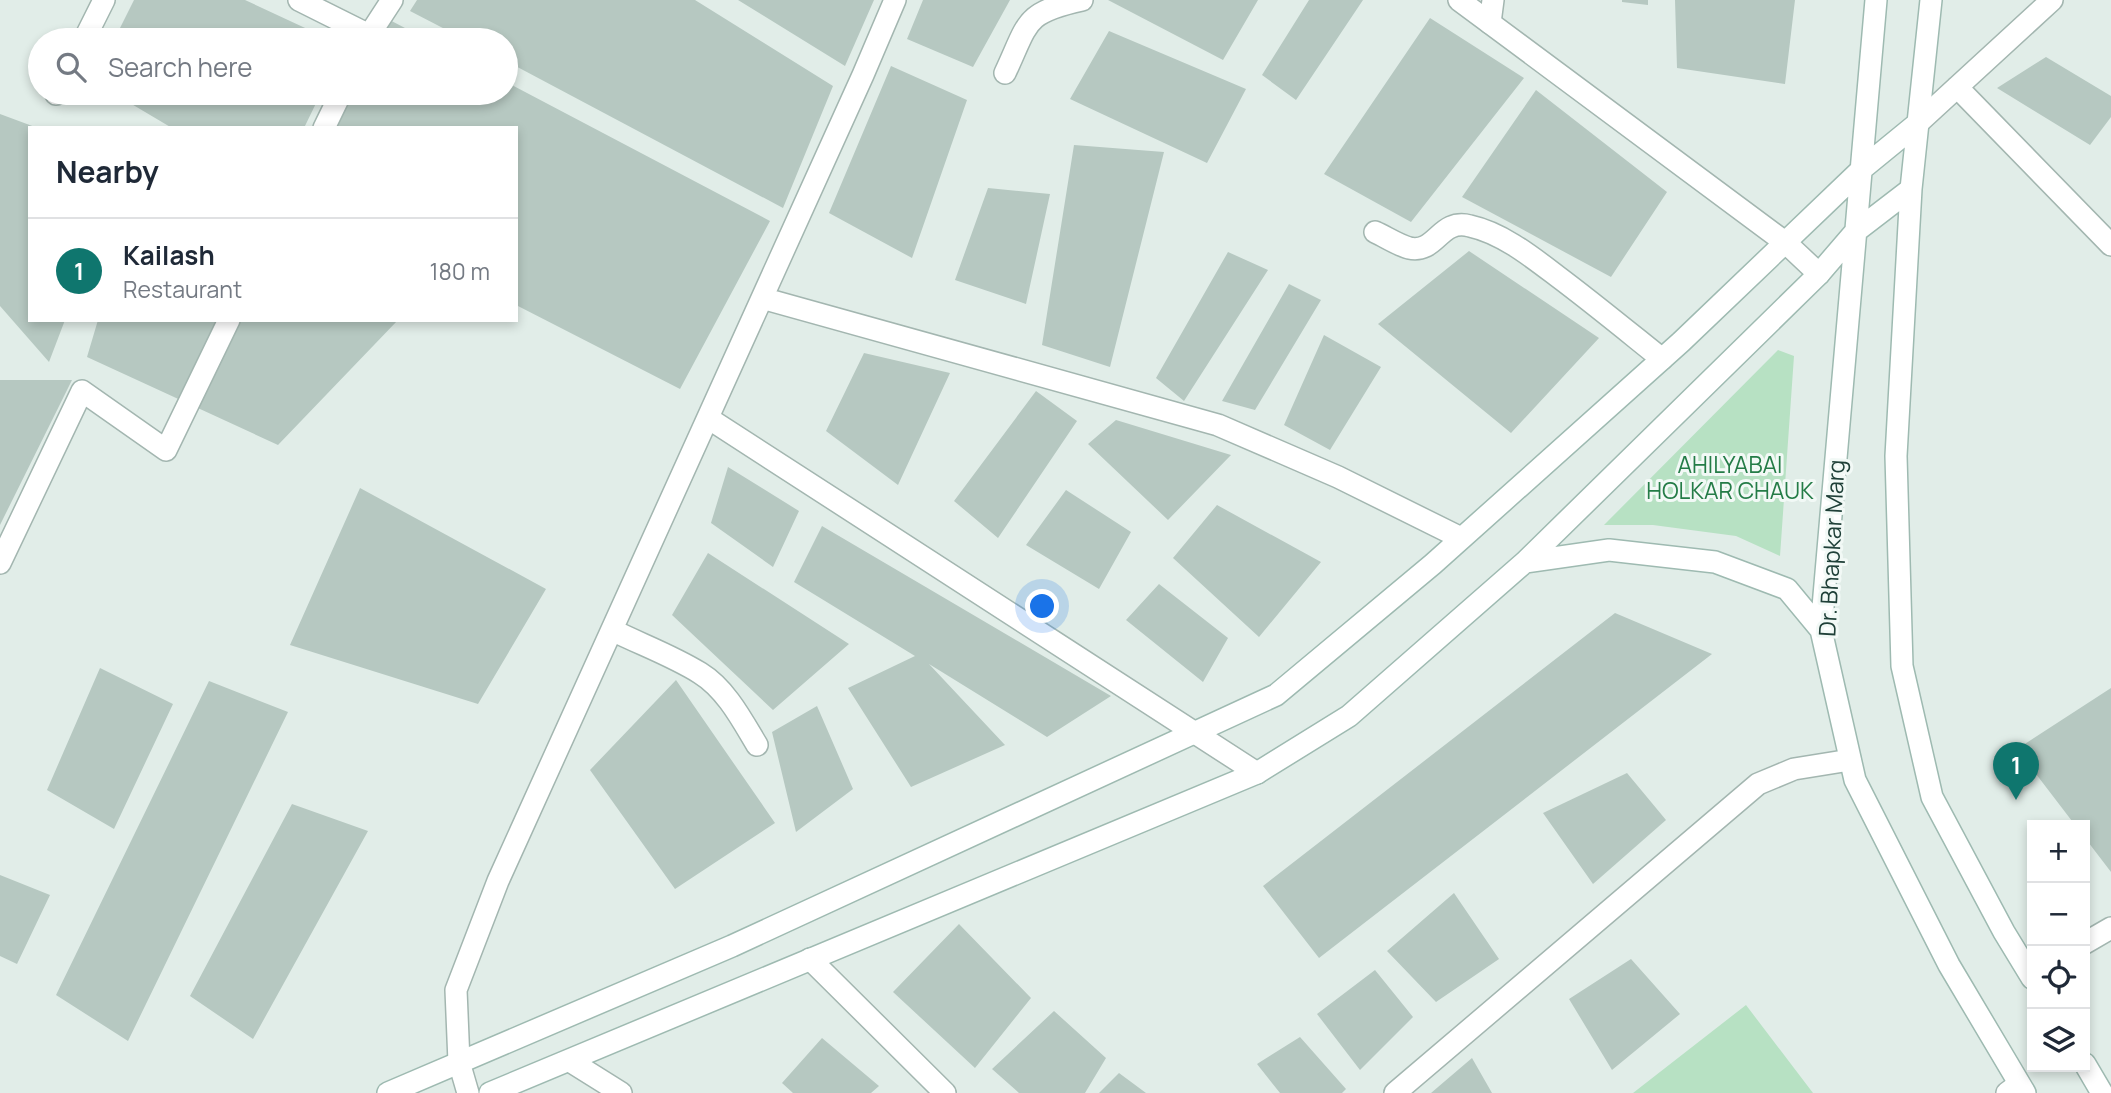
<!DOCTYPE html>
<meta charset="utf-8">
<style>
body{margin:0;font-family:Manrope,sans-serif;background:#f6f6f7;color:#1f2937}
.controls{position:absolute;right:21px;bottom:21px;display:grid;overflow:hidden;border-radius:0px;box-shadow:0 4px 10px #0003}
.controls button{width:63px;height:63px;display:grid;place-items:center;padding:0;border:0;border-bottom:2px solid #e0e1e3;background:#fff;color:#1f2937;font:35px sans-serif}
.you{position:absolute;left:1043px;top:607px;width:24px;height:24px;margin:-18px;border:5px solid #fff;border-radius:50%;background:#1a73e8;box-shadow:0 0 0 10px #1a73e833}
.badge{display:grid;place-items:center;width:46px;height:46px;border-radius:50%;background:#0f766e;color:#fff;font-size:23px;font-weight:700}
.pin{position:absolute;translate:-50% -58px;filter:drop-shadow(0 2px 4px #0008)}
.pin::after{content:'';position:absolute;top:37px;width:24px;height:21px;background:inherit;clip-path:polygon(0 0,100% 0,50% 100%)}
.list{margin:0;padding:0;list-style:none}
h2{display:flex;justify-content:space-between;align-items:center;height:91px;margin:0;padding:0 28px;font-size:30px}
h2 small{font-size:23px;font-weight:400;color:#747a83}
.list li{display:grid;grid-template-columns:46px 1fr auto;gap:21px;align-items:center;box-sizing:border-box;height:105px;padding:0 28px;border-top:2px solid #e0e1e3}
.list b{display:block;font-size:26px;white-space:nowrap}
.list p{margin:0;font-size:23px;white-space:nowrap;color:#747a83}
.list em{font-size:23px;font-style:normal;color:#747a83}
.icon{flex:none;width:38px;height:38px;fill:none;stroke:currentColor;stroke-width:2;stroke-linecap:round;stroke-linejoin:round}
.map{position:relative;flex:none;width:2111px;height:1093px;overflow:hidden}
.search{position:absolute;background:#fff;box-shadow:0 4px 10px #0003;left:28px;top:28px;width:490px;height:77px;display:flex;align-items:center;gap:18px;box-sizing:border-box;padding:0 24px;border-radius:38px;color:#747a83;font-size:26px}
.panel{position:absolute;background:#fff;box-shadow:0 4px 10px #0003;left:28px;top:126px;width:490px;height:196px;border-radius:0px}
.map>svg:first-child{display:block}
</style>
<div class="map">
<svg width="2111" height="1093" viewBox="0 0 2111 1093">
<rect width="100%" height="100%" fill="#e1ede8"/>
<path fill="#b7e1c3" d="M1778 350 1794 356 1780 556 1736 536 1653 525H1604Z
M1746 1005 1813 1093H1633Z"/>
<path fill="#b6c8c1" d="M134 0H245L331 40H114Z
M417 0H695L833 86 783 208 506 61V40H466L410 11Z
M738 0H874L845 66Z
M923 0H1010L973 67 907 39Z
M1108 0H1258L1223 60Z
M1309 0H1363L1296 100 1262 75Z
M1622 0H1648V5L1622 2Z
M1675 0H1795L1785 84 1677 68Z
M382 16 428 40H372Z
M1430 18 1524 78 1411 222 1324 174Z
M1109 31 1246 89 1207 163 1070 99Z
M2046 57 2111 96V117L2090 145 1997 88Z
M891 66 967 100 912 258 829 213Z
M506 82 770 221 680 389 516 305V128H336L350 93H506Z
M1536 90 1667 192 1611 277 1462 197Z
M113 93H321L304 128H172Z
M0 114 35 127 30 128V320H65L49 362 0 306Z
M1074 145 1164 152 1110 367 1042 345Z
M988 188 1050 194 1026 304 955 280Z
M1469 251 1599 338 1511 433 1378 324Z
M1228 252 1268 270 1184 401 1156 378Z
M1289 284 1321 300 1255 410 1222 401Z
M98 320H398L278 445 87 357Z
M1324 335 1381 367 1330 450 1284 425Z
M864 353 950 373 898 485 826 431Z
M0 380H72L0 525Z
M1036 391 1077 421 998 538 954 501Z
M1116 420 1231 455 1168 520 1088 444Z
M728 467 799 511 773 567 711 523Z
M360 488 546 589 478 704 290 645Z
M1066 490 1131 532 1099 589 1026 545Z
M1217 505 1321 562 1259 637 1173 558Z
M822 526 1111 696 1047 737 929 664 1005 745 911 787 848 688 915 656 794 582Z
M708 553 849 644 773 710 672 615Z
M1159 584 1228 638 1203 682 1126 620Z
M1615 613 1712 654 1319 958 1263 886Z
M100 668 173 704 114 829 47 790Z
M676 680 775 823 675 889 590 770Z
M209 681 288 712 128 1041 56 995Z
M2111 688V872L2085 838V825H2075L2017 749Z
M817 706 853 789 796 832 772 732Z
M1627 773 1666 820 1593 884 1543 813Z
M292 804 368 831 253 1039 190 996Z
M0 875 50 895 17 964 0 956Z
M1454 893 1499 959 1436 1002 1387 951Z
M959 924 1031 998 975 1068 893 992Z
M1631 959 1680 1014 1612 1070 1569 999Z
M1375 970 1413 1017 1360 1070 1317 1014Z
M1054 1011 1106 1058 1085 1093H1019L992 1069Z
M1300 1037 1346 1089 1342 1093H1280L1257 1064Z
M822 1038 879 1086 871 1093H793L782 1083Z
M1472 1058 1492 1093H1431Z
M1119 1073 1146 1093H1099Z"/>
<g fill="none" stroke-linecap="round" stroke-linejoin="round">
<defs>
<path id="service" d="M2085 943 2111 928"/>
<path id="minor" d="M299 0 369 35
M1490 23 1493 0
M84 40 104 0
M366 40 392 0
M1005 73C1029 22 1023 13 1082 0
M1957 87 2111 245
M56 94 57 93
M1918 123 2052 0
M324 128 341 93
M1375 232C1386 237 1398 245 1409 248 1437 254 1439 218 1470 226 1502 233 1532 257 1557 276 1593 303 1627 331 1662 359
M762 298 1218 425 1338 477 1461 538
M708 418 1257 773
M0 563 82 391 166 450 229 320
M612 630C640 644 673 656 700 673 726 689 742 720 757 745
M810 959 945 1093
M570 1061 621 1093
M468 1093 459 1062 456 990 498 881 863 75 895 0
M1395 1093 1758 784 1794 769 1850 760
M2007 1093 2019 1084"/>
<path id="tertiary" d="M1459 0 1786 243 1819 274"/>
<path id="secondary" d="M1876 0 1821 630 1855 780 1949 965 2025 1093
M1931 0 1911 189 1896 456 1902 666 1932 797 2004 932 2032 978
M1525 562 1609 550 1715 562 1787 589 1821 630
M2085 1064 2102 1093
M388 1093 732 946 1276 695 1433 564 1681 342 1863 168 1918 123
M490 1093 1257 773 1349 716 1525 562 1819 274 1855 232 1911 189"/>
</defs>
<use href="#service" stroke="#a3b6b0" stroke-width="24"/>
<use href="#minor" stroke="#a3b6b0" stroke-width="24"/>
<use href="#tertiary" stroke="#a3b6b0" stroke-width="24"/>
<use href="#secondary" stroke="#9ebab1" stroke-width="24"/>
<use href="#service" stroke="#fff" stroke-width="21"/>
<use href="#minor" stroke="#fff" stroke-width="21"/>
<use href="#tertiary" stroke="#fff" stroke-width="21"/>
<use href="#secondary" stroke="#fff" stroke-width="21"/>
</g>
<g text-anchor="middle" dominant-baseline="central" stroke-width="6" stroke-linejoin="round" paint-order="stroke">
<g font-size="23" fill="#247c47" stroke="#f2f9f6">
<text x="1730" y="464">AHILYABAI<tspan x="1730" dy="26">HOLKAR CHAUK</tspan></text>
</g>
<g font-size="23" fill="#1f4038" stroke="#f2f9f6">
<text transform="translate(1831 548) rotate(-87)">Dr. Bhapkar Marg</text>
</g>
</g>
</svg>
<div class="controls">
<button>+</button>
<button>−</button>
<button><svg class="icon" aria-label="locate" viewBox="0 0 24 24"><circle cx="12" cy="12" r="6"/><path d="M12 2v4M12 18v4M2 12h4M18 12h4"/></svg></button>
<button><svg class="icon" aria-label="layers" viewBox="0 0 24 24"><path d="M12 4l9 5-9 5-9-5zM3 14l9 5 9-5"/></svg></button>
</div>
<div class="you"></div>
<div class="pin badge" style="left:2016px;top:800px">1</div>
<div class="search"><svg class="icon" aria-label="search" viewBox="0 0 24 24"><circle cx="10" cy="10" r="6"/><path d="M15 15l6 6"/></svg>Search here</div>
<section class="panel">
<h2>Nearby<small></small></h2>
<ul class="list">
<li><span class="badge">1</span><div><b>Kailash</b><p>Restaurant</p></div><em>180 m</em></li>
</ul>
</section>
</div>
